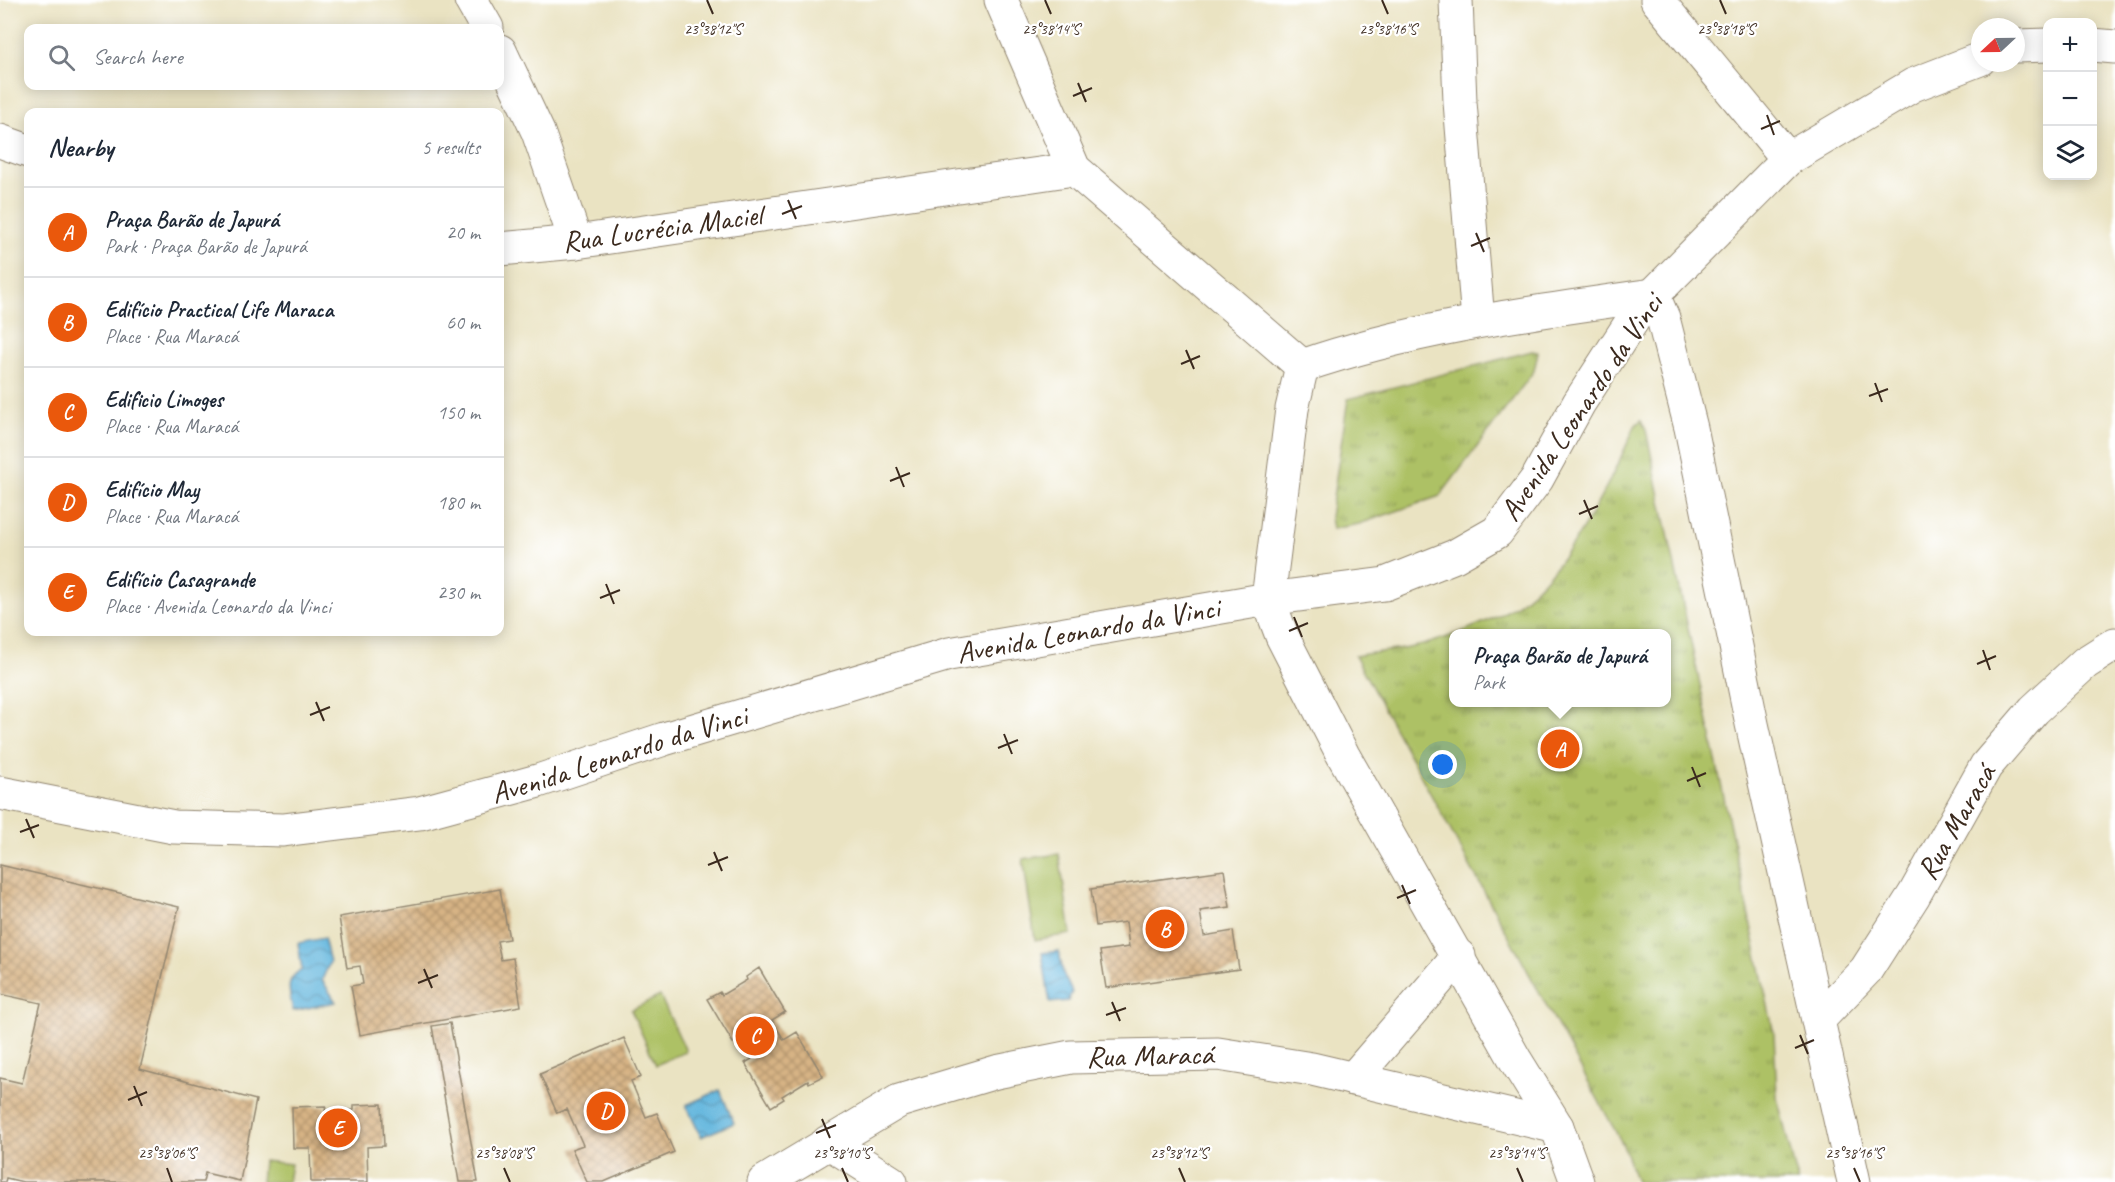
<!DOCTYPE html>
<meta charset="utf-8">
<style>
body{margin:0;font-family:Caveat,sans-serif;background:#f2f2f3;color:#1f2937}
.controls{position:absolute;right:18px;top:18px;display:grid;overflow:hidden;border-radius:12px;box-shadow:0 3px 15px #0003}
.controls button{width:54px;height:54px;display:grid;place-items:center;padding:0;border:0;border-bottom:2px solid #e0e1e3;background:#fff;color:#1f2937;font:30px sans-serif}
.compass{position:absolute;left:1971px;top:18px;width:54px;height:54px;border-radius:50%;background:#fff;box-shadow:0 3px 15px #0003;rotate:248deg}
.you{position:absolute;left:1443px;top:765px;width:21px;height:21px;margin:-15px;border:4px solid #fff;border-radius:50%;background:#1a73e8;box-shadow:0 0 0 9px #1a73e833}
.badge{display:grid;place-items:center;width:39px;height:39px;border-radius:50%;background:#ea580c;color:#fff;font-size:20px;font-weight:700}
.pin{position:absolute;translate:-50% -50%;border:3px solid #fff;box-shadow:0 2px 6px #0006}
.popup{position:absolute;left:1449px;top:629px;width:222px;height:78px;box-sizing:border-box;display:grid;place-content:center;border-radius:12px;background:#fff;filter:drop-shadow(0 2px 4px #0005);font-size:20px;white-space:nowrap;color:#747a83}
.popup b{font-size:22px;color:#1f2937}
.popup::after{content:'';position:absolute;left:50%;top:100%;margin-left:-12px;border:12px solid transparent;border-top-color:#fff}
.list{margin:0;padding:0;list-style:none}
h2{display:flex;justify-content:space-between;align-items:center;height:78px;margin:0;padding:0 24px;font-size:26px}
h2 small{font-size:20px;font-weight:400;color:#747a83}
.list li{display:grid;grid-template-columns:39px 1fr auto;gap:18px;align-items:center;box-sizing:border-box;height:90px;padding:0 24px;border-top:2px solid #e0e1e3}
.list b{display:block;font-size:22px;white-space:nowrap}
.list p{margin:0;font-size:20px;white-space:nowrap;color:#747a83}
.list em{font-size:20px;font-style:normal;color:#747a83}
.icon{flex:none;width:33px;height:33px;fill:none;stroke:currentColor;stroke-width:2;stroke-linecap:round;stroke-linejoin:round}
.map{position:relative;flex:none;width:2115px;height:1182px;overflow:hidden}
.search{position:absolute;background:#fff;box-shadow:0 3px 15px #0003;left:24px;top:24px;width:480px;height:66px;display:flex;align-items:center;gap:15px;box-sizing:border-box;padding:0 21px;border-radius:12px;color:#747a83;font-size:22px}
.panel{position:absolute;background:#fff;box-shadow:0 3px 15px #0003;left:24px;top:108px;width:480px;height:528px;border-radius:12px}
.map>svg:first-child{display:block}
</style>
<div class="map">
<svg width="2115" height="1182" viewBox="0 0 2115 1182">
<defs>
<pattern id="park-tufts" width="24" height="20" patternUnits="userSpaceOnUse" patternTransform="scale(1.5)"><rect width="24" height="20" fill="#adc165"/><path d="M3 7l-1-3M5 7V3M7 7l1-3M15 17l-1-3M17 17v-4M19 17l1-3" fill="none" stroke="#8e9d53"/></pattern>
<pattern id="water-waves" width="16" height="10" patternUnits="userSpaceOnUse" patternTransform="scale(1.5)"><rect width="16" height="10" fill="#61b5dd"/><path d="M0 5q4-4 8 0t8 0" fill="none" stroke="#5193b3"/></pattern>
<pattern id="building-cross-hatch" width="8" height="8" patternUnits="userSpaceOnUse" patternTransform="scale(1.5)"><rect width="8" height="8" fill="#d7b485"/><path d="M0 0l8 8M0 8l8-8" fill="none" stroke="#b0936c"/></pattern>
</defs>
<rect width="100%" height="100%" fill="#fff"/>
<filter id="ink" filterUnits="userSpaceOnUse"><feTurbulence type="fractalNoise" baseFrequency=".0167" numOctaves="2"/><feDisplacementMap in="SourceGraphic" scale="12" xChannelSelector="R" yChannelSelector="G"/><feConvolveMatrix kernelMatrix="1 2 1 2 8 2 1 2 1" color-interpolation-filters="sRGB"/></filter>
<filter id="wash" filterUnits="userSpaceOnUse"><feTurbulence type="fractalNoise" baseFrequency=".008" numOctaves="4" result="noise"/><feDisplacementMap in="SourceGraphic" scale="24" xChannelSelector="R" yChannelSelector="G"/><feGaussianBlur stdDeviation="1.35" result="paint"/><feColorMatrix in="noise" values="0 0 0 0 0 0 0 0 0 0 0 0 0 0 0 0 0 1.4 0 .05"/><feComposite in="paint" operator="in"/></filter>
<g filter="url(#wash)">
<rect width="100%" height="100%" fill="#eae3c2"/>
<path fill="#adc165" stroke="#747642" stroke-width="1.5" d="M1059 854 1071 934 1035 940 1023 859Z
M660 996 686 1051 656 1065 631 1010Z
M263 1161 291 1164 288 1182H261Z"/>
<path fill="url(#park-tufts)" stroke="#747642" stroke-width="1.5" fill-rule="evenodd" d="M1532 351 1538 352 1534 371 1440 496 1359 524 1332 529 1330 517 1348 399Z
M1641 420 1646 430 1774 1034 1777 1097 1798 1182H1636L1623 1145 1355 656C1375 652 1395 651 1414 647 1438 642 1486 623 1507 611 1564 578 1610 484 1635 426ZM1454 634H1666V702H1454Z"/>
<path fill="url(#water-waves)" stroke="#4e707e" stroke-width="1.5" d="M324 938 330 962 322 980 336 1002 293 1011C290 995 283 978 302 970L298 943Z
M1059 951 1063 973 1072 992 1068 1001 1050 1003 1042 953Z
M720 1090 734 1123 701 1137 686 1105Z"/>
<g id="blocks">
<path fill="url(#building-cross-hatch)" d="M0 865 179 907 140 1069 256 1100 240 1181 205 1173 203 1182H23L6 1178 5 1182H0V1078L22 1083 41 1003 0 994Z
M1224 870 1230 907 1200 911 1204 936 1233 931 1239 969 1106 988 1100 951 1129 947 1126 922 1096 926 1091 889Z
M500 889 509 939 497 941 501 960 513 958 521 1006 360 1035 351 986 363 984 360 966 347 968 339 917Z
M759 968 785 1012 772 1020 784 1040 797 1032 823 1076 809 1083 808 1080 782 1096 784 1099 771 1107 745 1063 752 1059 739 1039 733 1043 707 999 720 992 722 995 747 980 746 977Z
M450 1023 478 1182H459L432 1026Z
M624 1038 641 1077 631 1081 646 1117 657 1113 674 1152 604 1182H587L572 1149 583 1145 567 1109 557 1113 540 1074Z
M382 1104 384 1146 367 1147 368 1182H311L310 1148H293L292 1107 326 1106 325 1111 354 1110V1105Z"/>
</g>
</g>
<g filter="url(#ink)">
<use href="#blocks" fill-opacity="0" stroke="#928670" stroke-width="1.5"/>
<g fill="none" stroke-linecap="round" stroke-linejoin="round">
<defs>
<g id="minor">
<path d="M471 0 487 28"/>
<path d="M1001 0 1074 169 1302 366"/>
<path d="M1456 0 1460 102 1478 321"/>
<path d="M1657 0 1788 159"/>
<path d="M2092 45 2115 47"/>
<path d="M2016 46 2048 45"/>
<path d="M500 51 538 132 576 242"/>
<path d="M0 141 28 151"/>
<path d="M500 249 576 242 1074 169"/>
<path d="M1653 295 1663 318 1691 428 1752 724 1854 1182"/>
<path id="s1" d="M0 793 174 827 283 830 420 813 538 781 664 739 949 654 1268 599 1385 584 1455 556 1497 532 1537 479 1579 403 1634 318 1653 295 1788 159 1913 85 1980 59"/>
<path d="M1819 1019 1866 970 1914 895 1986 766 2034 710 2085 663 2115 644"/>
<path d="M1353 1079 1459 956"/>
<path d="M828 1142 891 1182"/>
<path id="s2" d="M764 1182 899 1101 996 1072 1071 1057 1218 1054 1312 1069 1557 1127"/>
<path d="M1577 1182 1557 1127 1516 1061 1343 755 1282 636 1268 599 1292 409 1302 366C1415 327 1534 312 1653 295"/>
</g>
</defs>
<use href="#minor" stroke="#928670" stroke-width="35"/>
<use href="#minor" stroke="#fff" stroke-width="33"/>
</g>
</g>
<path fill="none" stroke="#3b2a1e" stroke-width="2" d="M707 0 713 14M1045 0 1051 14M1382 0 1388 14M1720 0 1726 14M1078 83 1086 102M1073 96 1092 88M1767 115 1774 135M1761 129 1780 121M788 200 796 219M782 214 802 206M1476 233 1484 252M1471 246 1490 238M1186 350 1194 369M1181 364 1200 356M1875 383 1882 402M1869 396 1888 389M896 467 904 487M890 481 910 473M1584 500 1592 519M1579 514 1598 506M606 584 614 604M600 598 620 590M1294 617 1302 637M1289 631 1308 623M1983 650 1990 670M1977 664 1996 656M316 702 324 721M310 715 330 707M1004 734 1012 754M998 748 1018 740M1692 767 1700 787M1687 781 1706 773M26 819 34 838M20 832 39 825M714 852 722 871M708 865 728 857M1402 885 1410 904M1397 898 1416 890M424 969 432 988M418 983 438 975M1112 1002 1120 1021M1106 1015 1126 1008M1800 1035 1808 1054M1795 1048 1814 1040M134 1086 142 1106M128 1100 147 1092M822 1119 830 1138M816 1133 836 1125M167 1168 172 1182M504 1168 510 1182M842 1168 848 1182M1179 1168 1185 1182M1517 1168 1523 1182M1854 1168 1860 1182"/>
<g text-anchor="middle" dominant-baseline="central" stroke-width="4.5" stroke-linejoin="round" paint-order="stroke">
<g font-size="30" fill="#3b2a1e" stroke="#fff">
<text transform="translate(662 228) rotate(-8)">Rua Lucrécia Maciel</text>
<text transform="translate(1581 407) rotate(-56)">Avenida Leonardo da Vinci</text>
<text transform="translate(1088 630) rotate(-10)">Avenida Leonardo da Vinci</text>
<text stroke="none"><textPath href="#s1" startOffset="632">Avenida Leonardo da Vinci</textPath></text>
<text transform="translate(1956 822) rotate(-60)">Rua Maracá</text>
<text stroke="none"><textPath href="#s2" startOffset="414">Rua Maracá</textPath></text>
</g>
</g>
<g font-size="15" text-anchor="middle" fill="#3b2a1e" stroke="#fff" stroke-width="4.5" stroke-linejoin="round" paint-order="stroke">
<text x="713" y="34">23°38'12"S</text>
<text x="1051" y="34">23°38'14"S</text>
<text x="1388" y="34">23°38'16"S</text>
<text x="1726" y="34">23°38'18"S</text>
<text x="167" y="1158">23°38'06"S</text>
<text x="504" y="1158">23°38'08"S</text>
<text x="842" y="1158">23°38'10"S</text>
<text x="1179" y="1158">23°38'12"S</text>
<text x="1517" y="1158">23°38'14"S</text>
<text x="1854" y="1158">23°38'16"S</text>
</g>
</svg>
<div class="controls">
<button>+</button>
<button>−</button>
<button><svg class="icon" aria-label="layers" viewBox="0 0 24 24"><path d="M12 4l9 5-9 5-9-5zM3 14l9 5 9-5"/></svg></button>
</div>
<svg class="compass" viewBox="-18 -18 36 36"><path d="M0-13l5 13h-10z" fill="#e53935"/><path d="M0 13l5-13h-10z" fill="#747a83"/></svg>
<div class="you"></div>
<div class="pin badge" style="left:1560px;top:749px">A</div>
<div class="popup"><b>Praça Barão de Japurá</b>Park</div>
<div class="pin badge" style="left:1165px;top:929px">B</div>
<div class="pin badge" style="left:755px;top:1036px">C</div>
<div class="pin badge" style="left:606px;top:1111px">D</div>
<div class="pin badge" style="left:338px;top:1128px">E</div>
<div class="search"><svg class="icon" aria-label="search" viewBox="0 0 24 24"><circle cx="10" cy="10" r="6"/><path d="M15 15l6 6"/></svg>Search here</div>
<section class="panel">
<h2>Nearby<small>5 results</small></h2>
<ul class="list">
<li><span class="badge">A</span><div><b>Praça Barão de Japurá</b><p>Park · Praça Barão de Japurá</p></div><em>20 m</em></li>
<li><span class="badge">B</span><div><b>Edifício Practical Life Maraca</b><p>Place · Rua Maracá</p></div><em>60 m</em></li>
<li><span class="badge">C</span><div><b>Edificio Limoges</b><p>Place · Rua Maracá</p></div><em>150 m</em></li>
<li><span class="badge">D</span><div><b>Edifício May</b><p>Place · Rua Maracá</p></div><em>180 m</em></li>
<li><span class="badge">E</span><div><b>Edifício Casagrande</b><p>Place · Avenida Leonardo da Vinci</p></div><em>230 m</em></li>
</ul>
</section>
</div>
